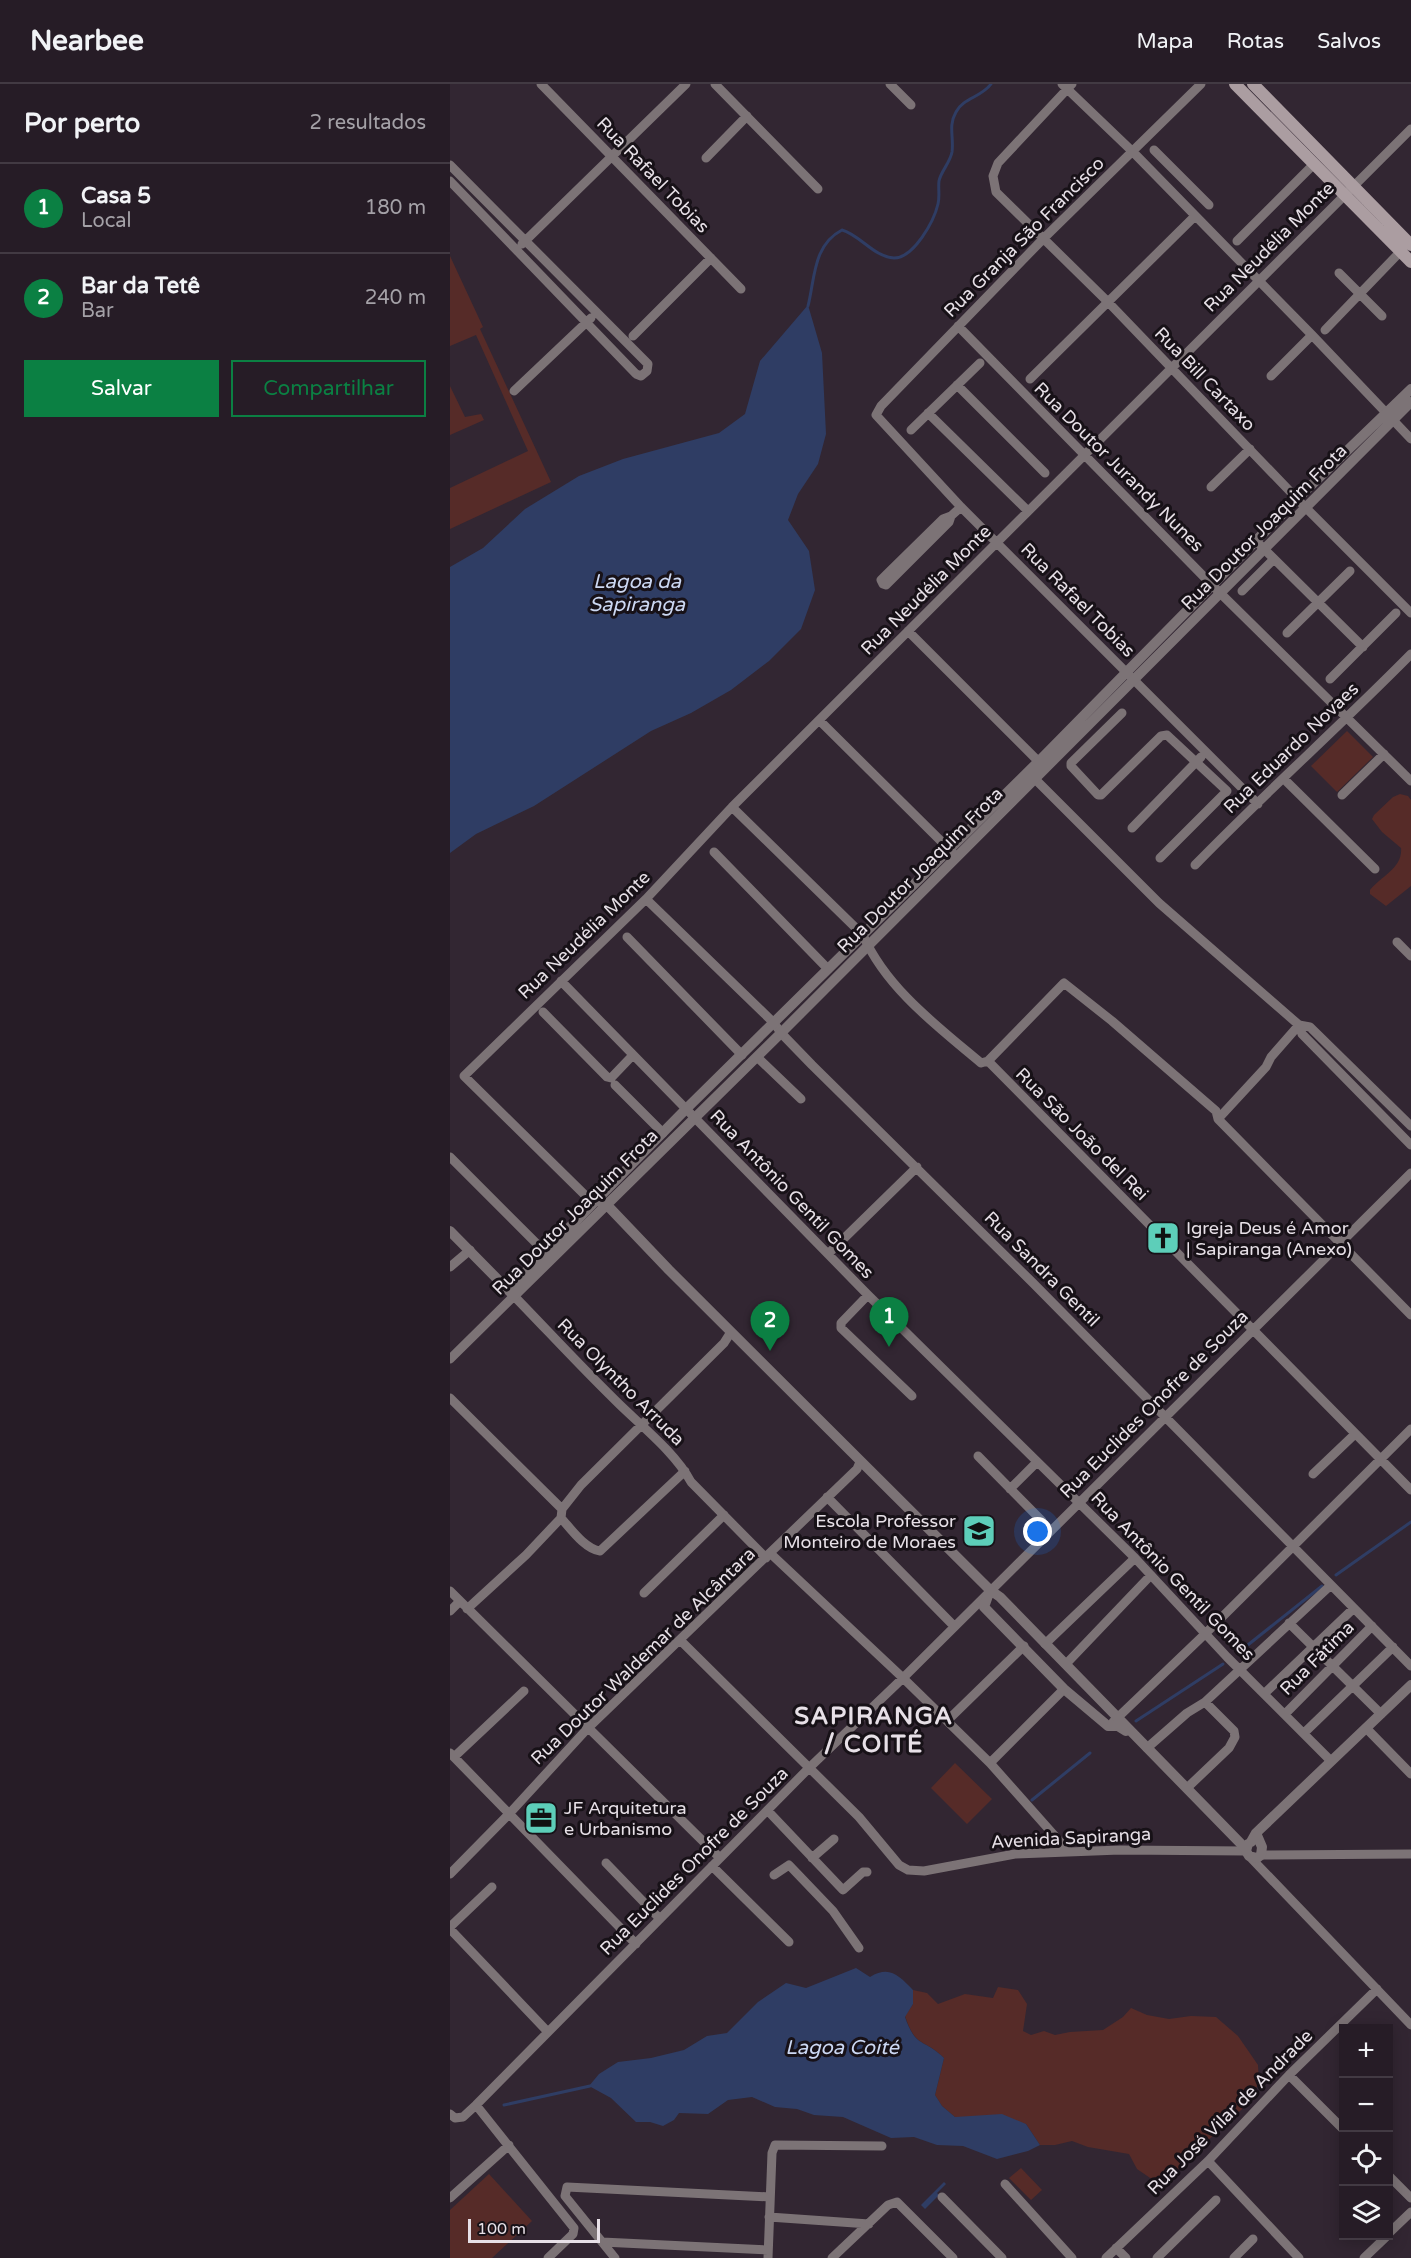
<!DOCTYPE html>
<html lang="pt">
<meta charset="utf-8">
<style>
body{margin:0;font-family:"Varela Round",sans-serif;background:#2e252e;color:#f1f3f6}
.controls{position:absolute;right:18px;bottom:18px;display:grid;overflow:hidden;border-radius:0px;box-shadow:0 3px 15px #0003}
.controls button{width:54px;height:54px;display:grid;place-items:center;padding:0;border:0;border-bottom:2px solid #423a43;background:#261c26;color:#f1f3f6;font:30px sans-serif}
.scale{position:absolute;left:18px;bottom:15px;width:132px;box-sizing:border-box;padding-left:6px;border:3px solid #e7e0e7;border-top:0;font-size:16px;line-height:21px;white-space:nowrap;color:#e7e0e7;-webkit-text-stroke:4px #171117;paint-order:stroke}
.you{position:absolute;left:588px;top:1448px;width:21px;height:21px;margin:-15px;border:4px solid #fff;border-radius:50%;background:#1a73e8;box-shadow:0 0 0 9px #1a73e833}
.badge{display:grid;place-items:center;width:39px;height:39px;border-radius:50%;background:#0b8043;color:#fff;font-size:20px;font-weight:700}
.pin{position:absolute;translate:-50% -50px;filter:drop-shadow(0 2px 3px #0008)}
.pin::after{content:'';position:absolute;top:32px;width:21px;height:18px;background:inherit;clip-path:polygon(0 0,100% 0,50% 100%)}
.list{margin:0;padding:0;list-style:none}
h2{display:flex;justify-content:space-between;align-items:center;height:78px;margin:0;padding:0 24px;font-size:26px}
h2 small{font-size:20px;font-weight:400;color:#a4a1a7}
.list li{display:grid;grid-template-columns:39px 1fr auto;gap:18px;align-items:center;box-sizing:border-box;height:90px;padding:0 24px;border-top:2px solid #423a43}
.list b{display:block;font-size:22px;white-space:nowrap}
.list p{margin:0;font-size:20px;white-space:nowrap;color:#a4a1a7}
.list em{font-size:20px;font-style:normal;color:#a4a1a7}
.actions{display:flex;gap:12px;padding:18px 24px}
.actions a{flex:1;padding:14px 0;border:2px solid #0b8043;border-radius:0px;text-align:center;font-size:21px;color:#0b8043}
.actions .main{background:#0b8043;color:#fff}
.icon{flex:none;width:33px;height:33px;fill:none;stroke:currentColor;stroke-width:2;stroke-linecap:round;stroke-linejoin:round}
.map{position:relative;flex:none;width:961px;height:2174px;overflow:hidden}
header{display:flex;align-items:center;gap:36px;box-sizing:border-box;height:84px;padding:0 30px;background:#261c26;border-bottom:2px solid #423a43}
header strong{font-size:28px}
nav{display:flex;gap:33px;margin-inline-start:auto;font-size:21px}
main{display:flex}
aside{flex:1;background:#261c26}
.map>svg:first-child{display:block}
</style>
<header>
<strong>Nearbee</strong>
<nav><a>Mapa</a><a>Rotas</a><a>Salvos</a></nav>
</header>
<main>
<aside>
<h2>Por perto<small>2 resultados</small></h2>
<ul class="list">
<li><span class="badge">1</span><div><b>Casa 5</b><p>Local</p></div><em>180 m</em></li>
<li><span class="badge">2</span><div><b>Bar da Tetê</b><p>Bar</p></div><em>240 m</em></li>
</ul>
<div class="actions"><a class="main">Salvar</a><a>Compartilhar</a></div>
</aside>
<div class="map">
<svg width="961" height="2174" viewBox="0 0 961 2174">
<rect width="100%" height="100%" fill="#322632"/>
<path fill="#562b28" d="M0 172 33 243 30 245 101 398 0 445V404L78 367 26 251 0 262Z
M0 302 15 333 31 330 34 336 0 351Z
M897 647 923 673 887 708 861 682Z
M950 710 958 712 961 716V802L936 822 920 810V806C931 792 953 784 951 764L932 748 922 735 924 731 943 713Z
M505 1679 542 1715 517 1740 481 1704Z
M548 1903 568 1906 577 1920 573 1947 581 1951 594 1947 605 1951 620 1948 653 1946 673 1933 681 1924 697 1931 719 1935 741 1932 766 1933 788 1952 808 1981 809 1998 799 2019 774 2041 731 2083 709 2100 687 2085 679 2070 638 2063 622 2057 605 2061H590L576 2040 525 2033H505L492 2022 485 2011 494 1974C474 1954 466 1965 455 1932L463 1920V1906L477 1909 488 1920 515 1910 543 1914Z
M571 2084 592 2106 581 2116 559 2094Z
M39 2090 82 2137 42 2174H0V2126Z"/>
<path fill="#2f3d64" d="M358 221 372 269 376 350 368 380 348 410 338 436 359 467 365 506 351 545 319 577 281 606 241 629 201 647 84 722 26 750 0 769V483L33 464 75 425 129 392 173 375 269 349 295 330 310 277Z
M406 1884 420 1893C440 1881 449 1892 463 1906V1920L455 1933C466 1965 474 1954 494 1974L485 2011 492 2022 505 2033 552 2030 576 2040 590 2061 578 2067 547 2075 513 2062 487 2061 464 2053 441 2054 393 2033 364 2031 347 2025 325 2023 302 2013 278 2016 258 2030 229 2029 224 2036 213 2042 200 2038H186L161 2014 139 2002 149 1990 168 1978 201 1974 234 1966 257 1952 277 1949 308 1918 336 1899 356 1904Z
M494 2098 496 2100 487 2109 489 2111 475 2125 471 2121Z"/>
<g fill="none" stroke-linecap="round" stroke-linejoin="round">
<path stroke="#2f3d64" stroke-width="3" d="M358 222C365 194 363 161 392 146 410 151 424 173 444 174 464 174 484 137 488 120 490 112 488 104 489 97 491 87 500 79 502 68 504 53 498 42 506 28 513 14 532 13 541 0
M886 1491 961 1438
M789 1568 872 1502
M686 1637 773 1580
M582 1716 640 1669
M54 2021 140 2002"/>
<path stroke="#7c7376" stroke-width="9" d="M91 0 291 205
M265 0 368 105
M440 0 461 21
M612 0 683 68 862 251 961 355
M622 0 548 79 543 92 546 108 658 218 855 423 961 529
M751 0 593 155 431 322 426 331 511 423 808 720
M704 66 759 121
M256 74 297 32
M0 81 198 280 197 287 191 292 186 290 0 97
M787 157 864 80
M72 160 236 0
M889 189 932 232
M508 242 762 501 961 697
M875 246 951 167
M183 252 261 174
M821 292 862 251
M580 295 745 132
M507 301 595 389
M64 307 141 234
M478 329 578 427
M461 346 530 279
M761 403 800 365
M501 432 499 438 436 501 433 500 431 496 436 491 493 435 501 432 511 423
M806 457 913 563
M792 507 824 475
M458 547 592 681
M837 549 900 487
M880 595 946 529
M672 629 621 679V682L648 711H651L711 652 717 651 777 707 710 774
M370 637 503 769
M581 691 709 819 849 941 852 950 961 1061
M834 695 925 785
M892 711 934 670
M282 723 413 851C436 904 487 942 531 979L538 977 961 1406
M682 744 751 673
M264 768 378 885
M745 781C815 709 890 642 961 570
M196 815 324 939 331 949 362 981 583 1199 961 1582
M177 853 292 971
M947 858 961 872
M111 897 418 1211 685 1474 777 1573 880 1676
M93 928 157 993 161 994 183 971
M849 941 860 943 961 1042
M307 973 351 1015
M538 977 614 899 662 937 766 1027 768 1035 961 1231
M165 1001 213 1049
M768 1035 816 983 821 973 849 941
M0 1073 98 1171
M147 1116H140L14 992 196 815 282 723 961 45
M378 1170 467 1083
M0 1183 20 1166
M418 1211 391 1239V1244L462 1312
M0 1275 64 1212C98 1247 131 1283 166 1317 190 1341 225 1368 241 1398L316 1474
M0 1314 112 1425
M528 1372 592 1437
M863 1390 905 1350
M560 1405 587 1378
M377 1413 504 1542
M111 1434C121 1445 135 1465 150 1467L235 1387
M321 1470 453 1594 540 1679 619 1768
M0 1507 270 1774
M194 1509 274 1431
M17 1525 76 1471 111 1434 112 1425 131 1401 274 1259 281 1248
M0 1527 10 1517
M839 1539 931 1630
M230 1556 409 1733 449 1781 458 1786 474 1787 565 1770 670 1766 796 1767
M595 1560 685 1474
M616 1580 701 1491
M815 1609 904 1524
M835 1630 922 1542
M498 1636 574 1562
M663 1638 756 1549 961 1345
M916 1644 961 1690
M854 1649 943 1563
M697 1664 737 1629 755 1618 881 1501
M0 1669 186 1860
M4 1673 74 1607
M540 1679 614 1605
M737 1704 779 1664 785 1653 784 1647 755 1618
M318 1727 393 1806 413 1788H417
M811 1771 961 1770
M362 1774 384 1755
M801 1774 961 1941
M156 1779 210 1835
M262 1782 339 1858
M0 1790 59 1730 137 1645 407 1385 410 1378
M324 1791 339 1781 383 1827 409 1864
M0 1843 42 1803
M0 1845 97 1947
M839 1991 894 2046
M26 2021 124 2144 123 2150 98 2174
M0 2030 5 2034 13 2033 26 2021 360 1683 453 1594 961 1089
M758 2077 849 2174
M938 2091 961 2114
M555 2100 622 2174
M492 2113 552 2174
M0 2114 59 2061
M319 2133 419 2140
M938 2150 961 2128
M152 2158 318 2166
M666 2164 676 2174
M165 2174 115 2112 117 2103 320 2113
M318 2174 322 2069 325 2061 432 2062
M382 2174 438 2121 447 2118 503 2174
M656 2174 758 2077 839 1991 927 1905
M707 2174 766 2116
M784 2174 803 2155
M914 2174 937 2152"/>
<path stroke="#7c7376" stroke-width="10" d="M150 1118 157 1121 219 1186 540 1506 550 1513 796 1765
M0 1147 64 1212 331 949 961 318
M59 1205 236 1025 589 677 848 414 961 305
M540 1506 534 1523 614 1605 658 1642H668L676 1647
M801 1758 806 1749 961 1601
M798 1760 796 1767 799 1772 807 1774 811 1771 812 1763 806 1749"/>
<path stroke="#ab9da1" stroke-width="12" d="M785 0 961 178
M803 0 961 161"/>
</g>
<defs>
<symbol id="church-square" viewBox="-11 -11 22 22"><rect x="-9" y="-9" width="18" height="18" rx="4" fill="#5dceb9" stroke="#171117"/><path d="M-1.2-6h2.4v3.5h3.3v2.4h-3.3V6h-2.4V-.1h-3.3v-2.4h3.3Z" fill="#111"/></symbol>
<symbol id="school-square" viewBox="-11 -11 22 22"><rect x="-9" y="-9" width="18" height="18" rx="4" fill="#5dceb9" stroke="#171117"/><path d="M0-5L7-2L0 1L-7-2ZM-4 1L0 2.5L4 1V4Q0 6-4 4Z" fill="#111"/></symbol>
<symbol id="office-square" viewBox="-11 -11 22 22"><rect x="-9" y="-9" width="18" height="18" rx="4" fill="#5dceb9" stroke="#171117"/><path d="M-6-3h4V-5.5h4V-3h4V5H-6ZM-1-4.5V-3h2v-1.5ZM-6 0V1H6V0Z" fill="#111"/></symbol>
</defs>
<g fill-rule="evenodd">
<use href="#church-square" x="694" y="1135" width="38" height="38"/>
<use href="#school-square" x="510" y="1428" width="38" height="38"/>
<use href="#office-square" x="72" y="1715" width="38" height="38"/>
</g>
<g text-anchor="middle" dominant-baseline="central" stroke-width="6" stroke-linejoin="round" paint-order="stroke">
<g font-size="18" fill="#e7e0e7" stroke="#171117">
<text transform="translate(203 91) rotate(46)">Rua Rafael Tobias</text>
<text transform="translate(574 153) rotate(-45)">Rua Granja São Francisco</text>
<text transform="translate(819 163) rotate(-45)">Rua Neudélia Monte</text>
<text transform="translate(755 295) rotate(46)">Rua Bill Cartaxo</text>
<text transform="translate(669 383) rotate(45)">Rua Doutor Jurandy Nunes</text>
<text transform="translate(814 443) rotate(-45)">Rua Doutor Joaquim Frota</text>
<text transform="translate(476 506) rotate(-45)">Rua Neudélia Monte</text>
<text transform="translate(628 516) rotate(45)">Rua Rafael Tobias</text>
<text transform="translate(841 664) rotate(-44)">Rua Eduardo Novaes</text>
<text transform="translate(470 786) rotate(-45)">Rua Doutor Joaquim Frota</text>
<text transform="translate(134 851) rotate(-44)">Rua Neudélia Monte</text>
<text transform="translate(632 1050) rotate(45)">Rua São João del Rei</text>
<text transform="translate(342 1110) rotate(46)">Rua Antônio Gentil Gomes</text>
<text transform="translate(125 1128) rotate(-45)">Rua Doutor Joaquim Frota</text>
<text transform="translate(592 1185) rotate(45)">Rua Sandra Gentil</text>
<text transform="translate(171 1298) rotate(45)">Rua Olyntho Arruda</text>
<text transform="translate(704 1320) rotate(-45)">Rua Euclides Onofre de Souza</text>
<text transform="translate(723 1492) rotate(46)">Rua Antônio Gentil Gomes</text>
<text transform="translate(193 1572) rotate(-44)">Rua Doutor Waldemar de Alcântara</text>
<text transform="translate(867 1574) rotate(-45)">Rua Fátima</text>
<text transform="translate(621 1754) rotate(-3)">Avenida Sapiranga</text>
<text transform="translate(244 1777) rotate(-45)">Rua Euclides Onofre de Souza</text>
<text transform="translate(780 2028) rotate(-45)">Rua José Vilar de Andrade</text>
</g>
<g font-size="18" fill="#e7e0e7" stroke="#171117" text-anchor="start">
<text x="736" y="1144">Igreja Deus é Amor<tspan x="736" dy="21">| Sapiranga (Anexo)</tspan></text>
<text x="506" y="1437" text-anchor="end">Escola Professor<tspan x="506" dy="21">Monteiro de Moraes</tspan></text>
<text x="114" y="1724">JF Arquitetura<tspan x="114" dy="21">e Urbanismo</tspan></text>
</g>
<g font-size="20" font-style="italic" fill="#ccd8f3" stroke="#171117">
<text x="187" y="498">Lagoa da<tspan x="187" dy="23">Sapiranga</tspan></text>
<text x="392" y="1964">Lagoa Coité</text>
</g>
<g font-size="24" font-weight="bold" letter-spacing="1.5" fill="#e7e0e7" stroke="#171117">
<text x="424" y="1632">SAPIRANGA<tspan x="424" dy="28">/ COITÉ</tspan></text>
</g>
</g>
</svg>
<div class="controls">
<button>+</button>
<button>−</button>
<button><svg class="icon" aria-label="locate" viewBox="0 0 24 24"><circle cx="12" cy="12" r="6"/><path d="M12 2v4M12 18v4M2 12h4M18 12h4"/></svg></button>
<button><svg class="icon" aria-label="layers" viewBox="0 0 24 24"><path d="M12 4l9 5-9 5-9-5zM3 14l9 5 9-5"/></svg></button>
</div>
<div class="scale">100 m</div>
<div class="you"></div>
<div class="pin badge" style="left:439px;top:1263px">1</div>
<div class="pin badge" style="left:320px;top:1267px">2</div>
</div>
</main>
